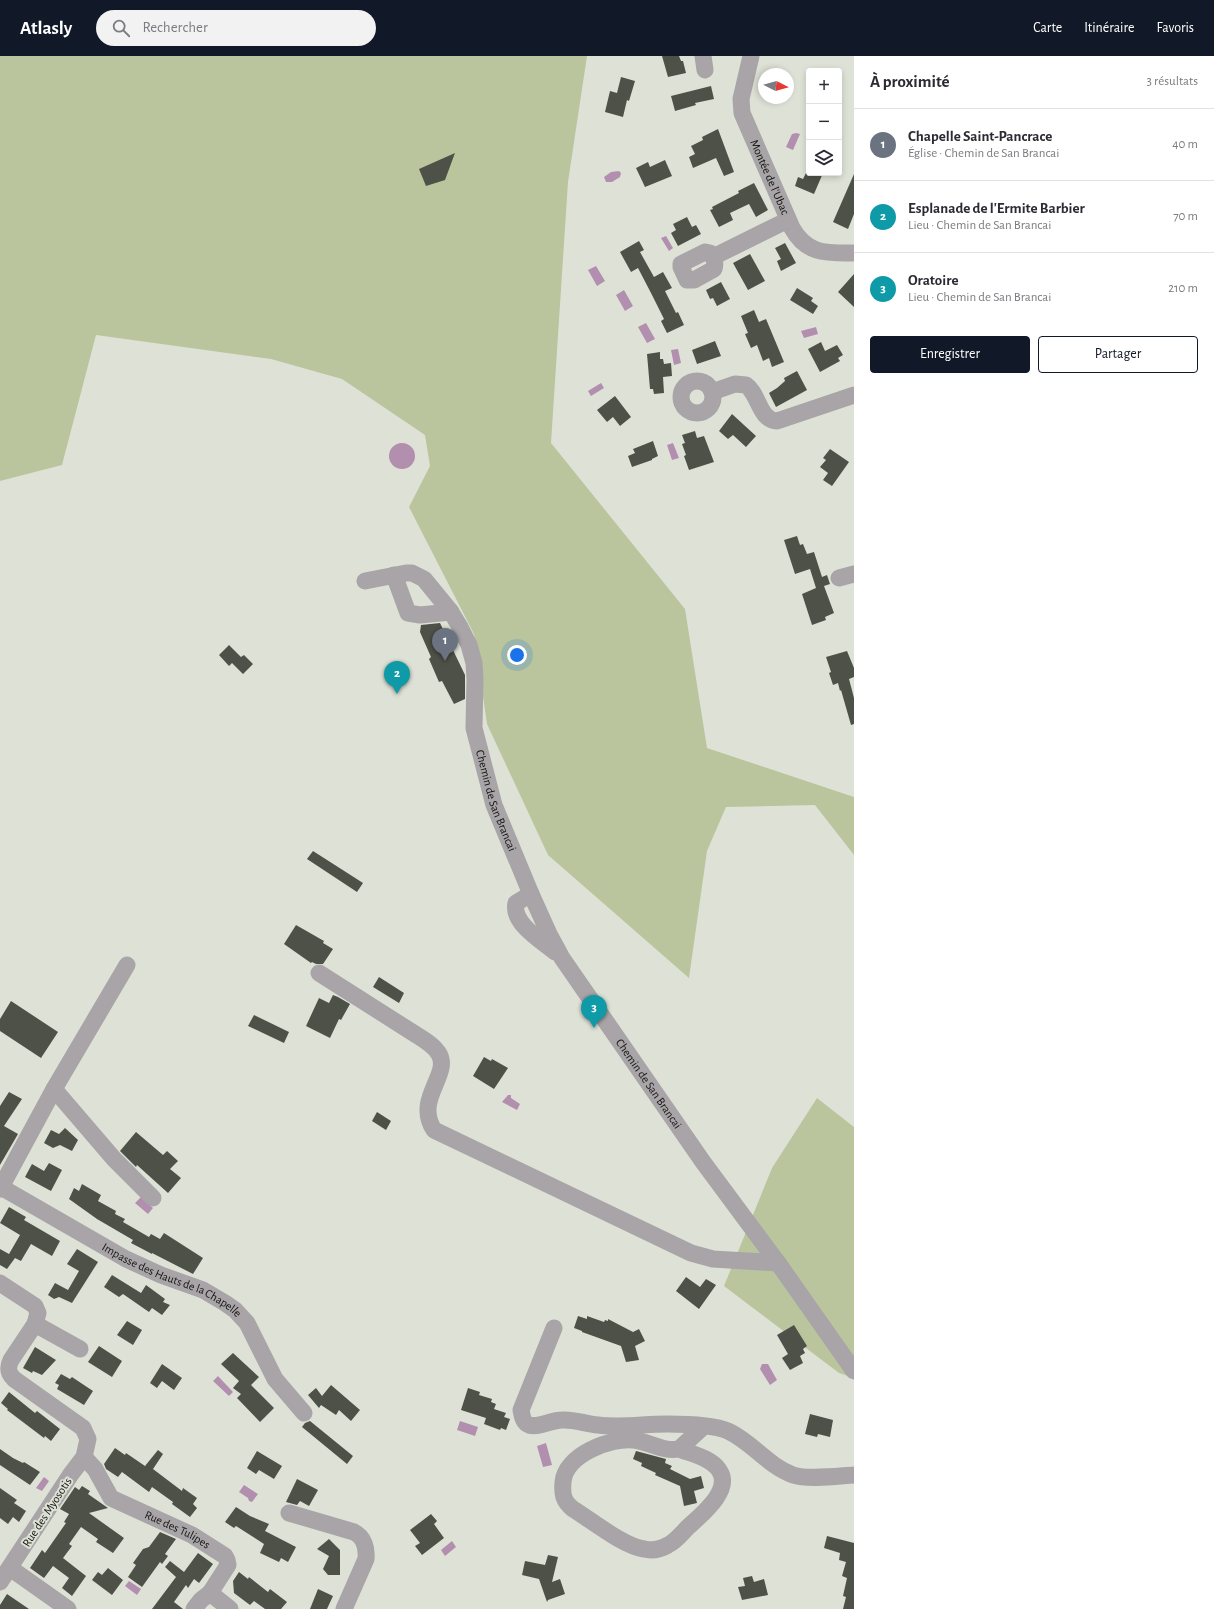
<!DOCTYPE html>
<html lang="fr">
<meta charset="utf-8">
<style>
body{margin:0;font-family:"Alegreya Sans",sans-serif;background:#f2f2f3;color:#2b2b33}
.controls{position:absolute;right:12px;top:12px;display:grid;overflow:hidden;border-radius:4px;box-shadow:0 2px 6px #0003}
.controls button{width:36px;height:36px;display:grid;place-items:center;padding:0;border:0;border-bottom:1px solid #e1e1e2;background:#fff;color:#2b2b33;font:20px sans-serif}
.compass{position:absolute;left:758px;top:12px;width:36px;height:36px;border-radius:50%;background:#fff;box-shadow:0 2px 6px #0003;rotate:96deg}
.you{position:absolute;left:517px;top:599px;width:14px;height:14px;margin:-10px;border:3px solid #fff;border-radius:50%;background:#1a73e8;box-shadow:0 0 0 6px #1a73e833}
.badge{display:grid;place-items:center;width:26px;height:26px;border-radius:50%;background:#111827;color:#fff;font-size:13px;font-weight:700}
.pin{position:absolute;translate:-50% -33px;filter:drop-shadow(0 1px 2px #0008)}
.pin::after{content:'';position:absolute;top:21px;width:14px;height:12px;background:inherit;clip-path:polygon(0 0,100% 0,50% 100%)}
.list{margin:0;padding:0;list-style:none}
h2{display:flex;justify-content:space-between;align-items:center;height:52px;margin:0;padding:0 16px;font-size:17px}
h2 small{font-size:13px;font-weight:400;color:#7c7c81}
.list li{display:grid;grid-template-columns:26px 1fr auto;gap:12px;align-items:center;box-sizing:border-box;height:72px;padding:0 16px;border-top:1px solid #e1e1e2}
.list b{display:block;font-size:15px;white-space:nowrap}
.list p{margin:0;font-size:13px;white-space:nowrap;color:#7c7c81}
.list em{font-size:13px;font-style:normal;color:#7c7c81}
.actions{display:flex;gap:8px;padding:12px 16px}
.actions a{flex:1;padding:9px 0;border:1px solid #111827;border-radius:4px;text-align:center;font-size:14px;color:#111827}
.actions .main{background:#111827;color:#fff}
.icon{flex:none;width:22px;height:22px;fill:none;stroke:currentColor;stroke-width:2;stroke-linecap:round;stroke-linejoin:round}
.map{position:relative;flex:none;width:854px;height:1553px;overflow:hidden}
header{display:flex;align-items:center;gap:24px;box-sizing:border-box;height:56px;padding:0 20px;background:#111827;color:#fff}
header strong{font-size:19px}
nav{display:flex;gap:22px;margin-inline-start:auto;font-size:14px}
.search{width:280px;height:36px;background:#f2f2f3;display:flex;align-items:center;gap:10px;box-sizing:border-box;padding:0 14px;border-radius:22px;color:#7c7c81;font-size:15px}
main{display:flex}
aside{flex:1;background:#fff}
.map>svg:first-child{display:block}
</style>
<header>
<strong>Atlasly</strong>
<div class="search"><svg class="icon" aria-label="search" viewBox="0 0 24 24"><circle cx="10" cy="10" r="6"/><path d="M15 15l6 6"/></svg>Rechercher</div>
<nav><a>Carte</a><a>Itinéraire</a><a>Favoris</a></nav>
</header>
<main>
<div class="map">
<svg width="854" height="1553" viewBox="0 0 854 1553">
<rect width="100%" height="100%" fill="#dee2d6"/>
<path fill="#bac59e" d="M0 0H587L568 126 551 387 685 553 707 692 854 741V799L815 749 726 751 707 795 689 922 548 799 487 668 474 578 409 451 430 410 425 379 342 323 271 303 96 279 62 409 0 425Z
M817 1042 854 1071V1322L839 1317 724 1230 772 1112Z"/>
<path fill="#b28fae" d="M796 77 800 78 793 94 786 91 792 78Z
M619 115 621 117 620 121 612 126H606L604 121 611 116Z
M666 180 673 192 669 195 661 182Z
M596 210 605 225 597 230 588 214Z
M624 234 633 250 625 255 616 239Z
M646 267 655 283 647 287 638 271Z
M816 271 818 278 804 282 801 275Z
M678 293 681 307 674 309 671 294Z
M601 327 604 332 591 340 588 335Z
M673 387 679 402 672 404 667 389Z
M389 400a13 13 0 1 1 26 0a13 13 0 1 1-26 0Z
M508 1039H511V1042L520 1048 517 1054 502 1046Z
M141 1141 153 1152 148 1158 135 1147Z
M762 1308H768L777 1324 770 1329 760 1313Z
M218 1320 233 1336 229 1340 213 1325Z
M460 1365 478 1371 475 1380 457 1374Z
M546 1387 552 1409 543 1411 537 1390Z
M44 1421 49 1425 42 1435 36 1432Z
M244 1429 258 1438 252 1446 249 1445 248 1442 239 1436Z
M452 1485 456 1491 445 1500 441 1494Z
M129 1525 141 1533 137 1539 125 1530Z"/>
<path fill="#4e5147" d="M662 0H679L681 5H683L686 17 668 21Z
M621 21 635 25 629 45 627 44 623 61 605 56 610 35 617 37Z
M711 30 714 43 695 47 696 49 675 55 671 40Z
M718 73 734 116 724 120 716 102 693 112 689 101 695 98 691 90 703 84 702 81Z
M455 97 445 124 426 130 419 113Z
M665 104 672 120 645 131 636 112 648 106 650 111Z
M806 117H823L814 138 795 130 798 121 803 123Z
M854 118V158L848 173 833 166Z
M754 127 768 154 756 161 749 148 730 157 733 164 719 171 710 154 713 153 712 151 739 137 738 135Z
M687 161 692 171 696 169 701 178 678 190 671 177 676 174 673 168Z
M639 185 644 194 640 196 654 221 663 216 672 232 665 235 676 257 678 256 684 269 667 277 661 265 664 263 651 237 638 212 631 216 620 196Z
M785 187 796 207 781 215 777 205 781 203 775 192Z
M750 198 765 225 748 234 733 207Z
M854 218V251L838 236Z
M721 226 730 243 717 250 713 242 710 243 706 234Z
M797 232 813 242 811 245 818 250 813 258 790 244Z
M754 254 759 266 766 263 784 306 772 311 769 302 763 305 757 289 751 292 745 278 748 277 741 260Z
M715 285 721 300 697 308 692 294Z
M821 286 825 295 837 289 843 299 838 302 840 305 820 316 808 293Z
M660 296V303H663L664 308 671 307 672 320 663 321 664 337 654 338 653 333H650L647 298Z
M797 315 807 334 776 351 769 337 777 332 785 325 784 322Z
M615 340 631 361 620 370 613 361 607 366 597 354Z
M732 358 756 380 746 391 733 379 728 383 719 375Z
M695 375 697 382 704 380 714 406 689 414 684 400 686 399 682 388 685 387 682 379Z
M653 385 658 400 652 403V404L632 411 628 400 635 397 633 393Z
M830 393 849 406 832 430 823 424 828 417 820 411 826 404 823 402Z
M797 480 800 489 803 488 807 498 814 496 822 521 827 519 830 528 824 530 834 557 825 561 826 564 812 569 802 538 816 532 810 513 795 518 784 484Z
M440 567 465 619V643L454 648 442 625 439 626 429 603 431 601 420 576 421 569Z
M229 589 241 601 244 599 253 608 243 618 232 607 229 610 219 599Z
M847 595 854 612V621L849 623 854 642V668L851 669 841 634 840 635 838 627 833 629 829 617 831 616 826 601Z
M313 795 363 827 357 836 307 803Z
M296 869 324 885 323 887 333 893 323 908H316L312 906 311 907 284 888Z
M379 921 404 937 399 947 373 931Z
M333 939 338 941 350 948 341 964 339 963 330 982 306 970 319 942 329 947Z
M11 945 58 976 41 1002 0 975V963Z
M254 959 289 976 284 987 248 970Z
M484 1001 491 1005 492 1003 508 1012 494 1033 473 1020Z
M9 1036 22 1043 4 1070 18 1078 0 1109V1050Z
M377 1056 391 1065 386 1074 372 1065Z
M65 1072 78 1084 72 1095 60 1089 53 1092 44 1087 51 1074 59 1078Z
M136 1076 163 1099 167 1095 178 1105 170 1113 181 1122 168 1137 137 1109 136 1111 120 1095Z
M49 1107 62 1114 51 1135 25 1121 32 1108 44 1115Z
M82 1128 101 1139 98 1145 116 1155 115 1158 125 1163 123 1166 149 1181 151 1178 160 1183 164 1177 203 1202 193 1218 152 1197V1198L131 1187 133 1184 97 1163 69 1143 74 1132 79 1135Z
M9 1151 26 1161 24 1164 60 1185 52 1200 31 1188 21 1205 15 1202 7 1213 0 1209V1193L9 1198 20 1179 0 1167Z
M77 1193 98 1206 72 1247 59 1241 54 1243 48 1239 55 1227 68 1234 79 1215 67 1208Z
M112 1219 141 1237 146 1229 165 1243 163 1246 170 1249 162 1259 152 1252 149 1256 123 1238 119 1241 104 1231Z
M686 1221 700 1231 706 1223 716 1229 699 1253 676 1235Z
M578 1260 587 1263V1260L604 1266 605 1264 608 1265V1263L633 1276 639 1273 645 1285 635 1290 639 1304 626 1306 621 1290 582 1276V1275L574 1272Z
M127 1265 142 1274 133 1289 117 1279Z
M794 1269 807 1290 803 1293 805 1297 800 1300 803 1307 790 1314 782 1302 788 1298 777 1279Z
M99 1290 122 1305 112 1321 88 1306Z
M35 1291 56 1304 42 1319 33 1315 32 1317 23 1312Z
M233 1297 259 1321 251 1329 274 1352 260 1366 237 1342 241 1338 233 1332 239 1325 221 1308Z
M162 1308 182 1322 174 1334 162 1325 157 1332 150 1327Z
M61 1318 70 1323 72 1321 93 1335 84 1349 57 1333 59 1329 55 1327Z
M331 1329 360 1354 351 1365 339 1354 336 1359 321 1349 319 1352 308 1339 316 1332 322 1340Z
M468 1332 480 1336 479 1339 492 1343 491 1346 496 1348 494 1353 506 1357 504 1361 510 1363 506 1374 501 1372 500 1374 484 1368 486 1362 461 1354Z
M9 1336 35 1357 37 1355 60 1373 51 1385 45 1380 44 1382 7 1354 8 1353 1 1347Z
M810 1358 833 1364 830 1381 818 1378 817 1381 805 1378Z
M310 1365 353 1400 347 1408 302 1371 305 1367Z
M115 1392 125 1399 126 1397 145 1410 158 1394 163 1398 153 1413 182 1435 183 1432 197 1442 193 1448 197 1452 190 1461 172 1448 173 1446 152 1431 149 1436 122 1416 118 1421 106 1413 104 1408Z
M0 1393 13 1402 23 1407 24 1406 40 1416 30 1429 0 1409Z
M257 1395 282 1410 274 1423 259 1414 256 1418 247 1412Z
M636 1395 666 1403 665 1407 672 1410 670 1413 690 1423 701 1420 704 1432 694 1435 697 1447 684 1450 680 1430 655 1419 656 1417 641 1410 642 1407 633 1403Z
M297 1423 318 1434 309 1450 300 1445 297 1449 286 1446Z
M82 1430 90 1435 88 1438 108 1452 89 1457 124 1482 113 1497 96 1486 98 1483 81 1471 69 1488 72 1490 63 1502 86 1520 72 1540 62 1532 69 1522 53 1510 44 1522 30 1512 42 1494 45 1497 66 1467 64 1466 69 1458 60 1453 75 1431 79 1434Z
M0 1432 17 1444 14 1447 26 1455 19 1466 13 1461 8 1468 0 1462Z
M236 1451 250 1460 269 1468 265 1475 296 1491 288 1506 281 1502 279 1506 260 1497 264 1488 236 1470 234 1472 225 1466Z
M431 1458 437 1465 434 1468 444 1482 422 1499 415 1490 420 1487 410 1474Z
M160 1476 176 1483 165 1498 168 1500 162 1508 160 1506 142 1531 128 1521 136 1509 133 1507 143 1493 149 1491Z
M827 1480 854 1487V1553H843L846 1541 843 1540 847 1522 842 1520 846 1506 839 1504 840 1497 824 1492Z
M329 1483 340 1494V1519H328L323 1513 329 1500 317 1493Z
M198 1497 213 1508 199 1527 194 1523 188 1532 186 1529 174 1546 183 1553H152L176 1521 165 1511 170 1505 184 1516Z
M548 1499 558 1501 552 1526 560 1523 565 1538 548 1544 547 1546 539 1523 522 1519 525 1505 545 1509Z
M108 1512 123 1524 112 1539 92 1524 98 1516 102 1519Z
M239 1516 248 1523 249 1521 268 1536 270 1533 287 1546 281 1553H265L254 1545 250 1549 234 1537 233 1525Z
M752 1520 754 1526 764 1523 768 1539 742 1544 738 1531 745 1530 743 1522Z
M318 1533 333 1540 327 1553H310Z
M7 1538 29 1553H0V1549Z"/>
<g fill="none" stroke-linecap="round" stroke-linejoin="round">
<g stroke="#a8a4a7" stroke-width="17">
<path d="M703 0 705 14"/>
<path id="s1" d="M751 0 741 43 742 57 792 172C807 199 827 197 854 197"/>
<path d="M705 196 710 197C714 202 716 206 714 213L694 224H687L681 211V208Z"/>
<path d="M713 201 788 164"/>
<circle cx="697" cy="341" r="16"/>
<path d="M712 336 735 328 746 329C759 338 759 364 777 365L854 339"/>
<path d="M394 519 408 557 420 559 451 556"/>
<path d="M839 522 854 518"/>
<path id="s2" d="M365 525 406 517H412L424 523 451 556 460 571 469 589 474 607 475 623 474 672 494 749 531 838 549 878 562 902 703 1106 778 1207 854 1315"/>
<path d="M531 838 516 847C511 867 542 885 555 896"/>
<path d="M319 917 415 978C423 983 434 989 439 998 451 1019 414 1043 434 1074L691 1197 713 1203 778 1207"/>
<path d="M54 1033 114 1103 153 1142"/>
<path id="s3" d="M1 1131 126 1203 161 1219 203 1234 225 1247 235 1254 247 1267 275 1323 304 1357"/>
<path d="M0 1133 54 1033 127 909"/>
<path d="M0 1227 35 1250 38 1257 35 1268 11 1304C7 1312 8 1317 14 1323L83 1372 88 1383 84 1401 71 1418 0 1526"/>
<path d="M35 1268 80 1293"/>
<path d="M554 1272 521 1354C522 1359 523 1367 529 1369 539 1372 551 1364 562 1364 574 1363 585 1368 598 1369 621 1372 644 1368 667 1368 683 1368 714 1369 728 1375 752 1386 768 1410 793 1419 808 1424 838 1420 854 1419"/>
<path d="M679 1393C692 1398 711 1402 719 1414 733 1434 701 1459 688 1471 682 1477 676 1485 668 1489 661 1493 652 1495 644 1493 623 1490 591 1464 573 1453 563 1445 562 1438 563 1426 565 1399 611 1381 634 1384 650 1386 663 1396 679 1393L703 1371"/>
<path id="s4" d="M84 1401 95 1413 111 1442 192 1479 225 1500 227 1504 228 1509 210 1537 230 1553"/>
<path d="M289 1457 354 1476C364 1481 367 1492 366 1503L344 1553"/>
<path d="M10 1512 68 1553"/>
<path d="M194 1553 201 1544 210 1537"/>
</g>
</g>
<g text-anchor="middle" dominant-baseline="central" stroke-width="4" stroke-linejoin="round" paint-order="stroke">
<g font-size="12" fill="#151612" stroke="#dee2d6">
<text stroke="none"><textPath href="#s1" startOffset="128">Montée de l'Ubac</textPath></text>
<text stroke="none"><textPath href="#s2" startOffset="301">Chemin de San Brancai</textPath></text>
<text stroke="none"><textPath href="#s2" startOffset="625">Chemin de San Brancai</textPath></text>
<text stroke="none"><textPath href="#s3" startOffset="195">Impasse des Hauts de la Chapelle</textPath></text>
<text transform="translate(47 1456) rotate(-57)">Rue des Myosotis</text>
<text stroke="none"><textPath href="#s4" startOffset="123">Rue des Tulipes</textPath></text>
</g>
</g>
</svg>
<div class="controls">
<button>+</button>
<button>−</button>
<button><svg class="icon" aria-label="layers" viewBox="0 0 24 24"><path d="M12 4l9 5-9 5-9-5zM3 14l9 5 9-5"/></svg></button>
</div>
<svg class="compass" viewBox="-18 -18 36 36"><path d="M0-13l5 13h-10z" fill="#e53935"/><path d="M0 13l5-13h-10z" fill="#7c7c81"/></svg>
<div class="you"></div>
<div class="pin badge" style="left:445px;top:605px;background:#6b7280">1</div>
<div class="pin badge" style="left:397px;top:638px;background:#0f9aa8">2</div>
<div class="pin badge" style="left:594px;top:972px;background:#0f9aa8">3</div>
</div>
<aside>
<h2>À proximité<small>3 résultats</small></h2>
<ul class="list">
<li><span class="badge" style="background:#6b7280">1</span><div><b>Chapelle Saint-Pancrace</b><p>Église · Chemin de San Brancai</p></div><em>40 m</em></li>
<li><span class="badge" style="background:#0f9aa8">2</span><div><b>Esplanade de l'Ermite Barbier</b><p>Lieu · Chemin de San Brancai</p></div><em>70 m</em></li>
<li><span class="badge" style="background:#0f9aa8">3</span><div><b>Oratoire</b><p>Lieu · Chemin de San Brancai</p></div><em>210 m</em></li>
</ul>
<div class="actions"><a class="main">Enregistrer</a><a>Partager</a></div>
</aside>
</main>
